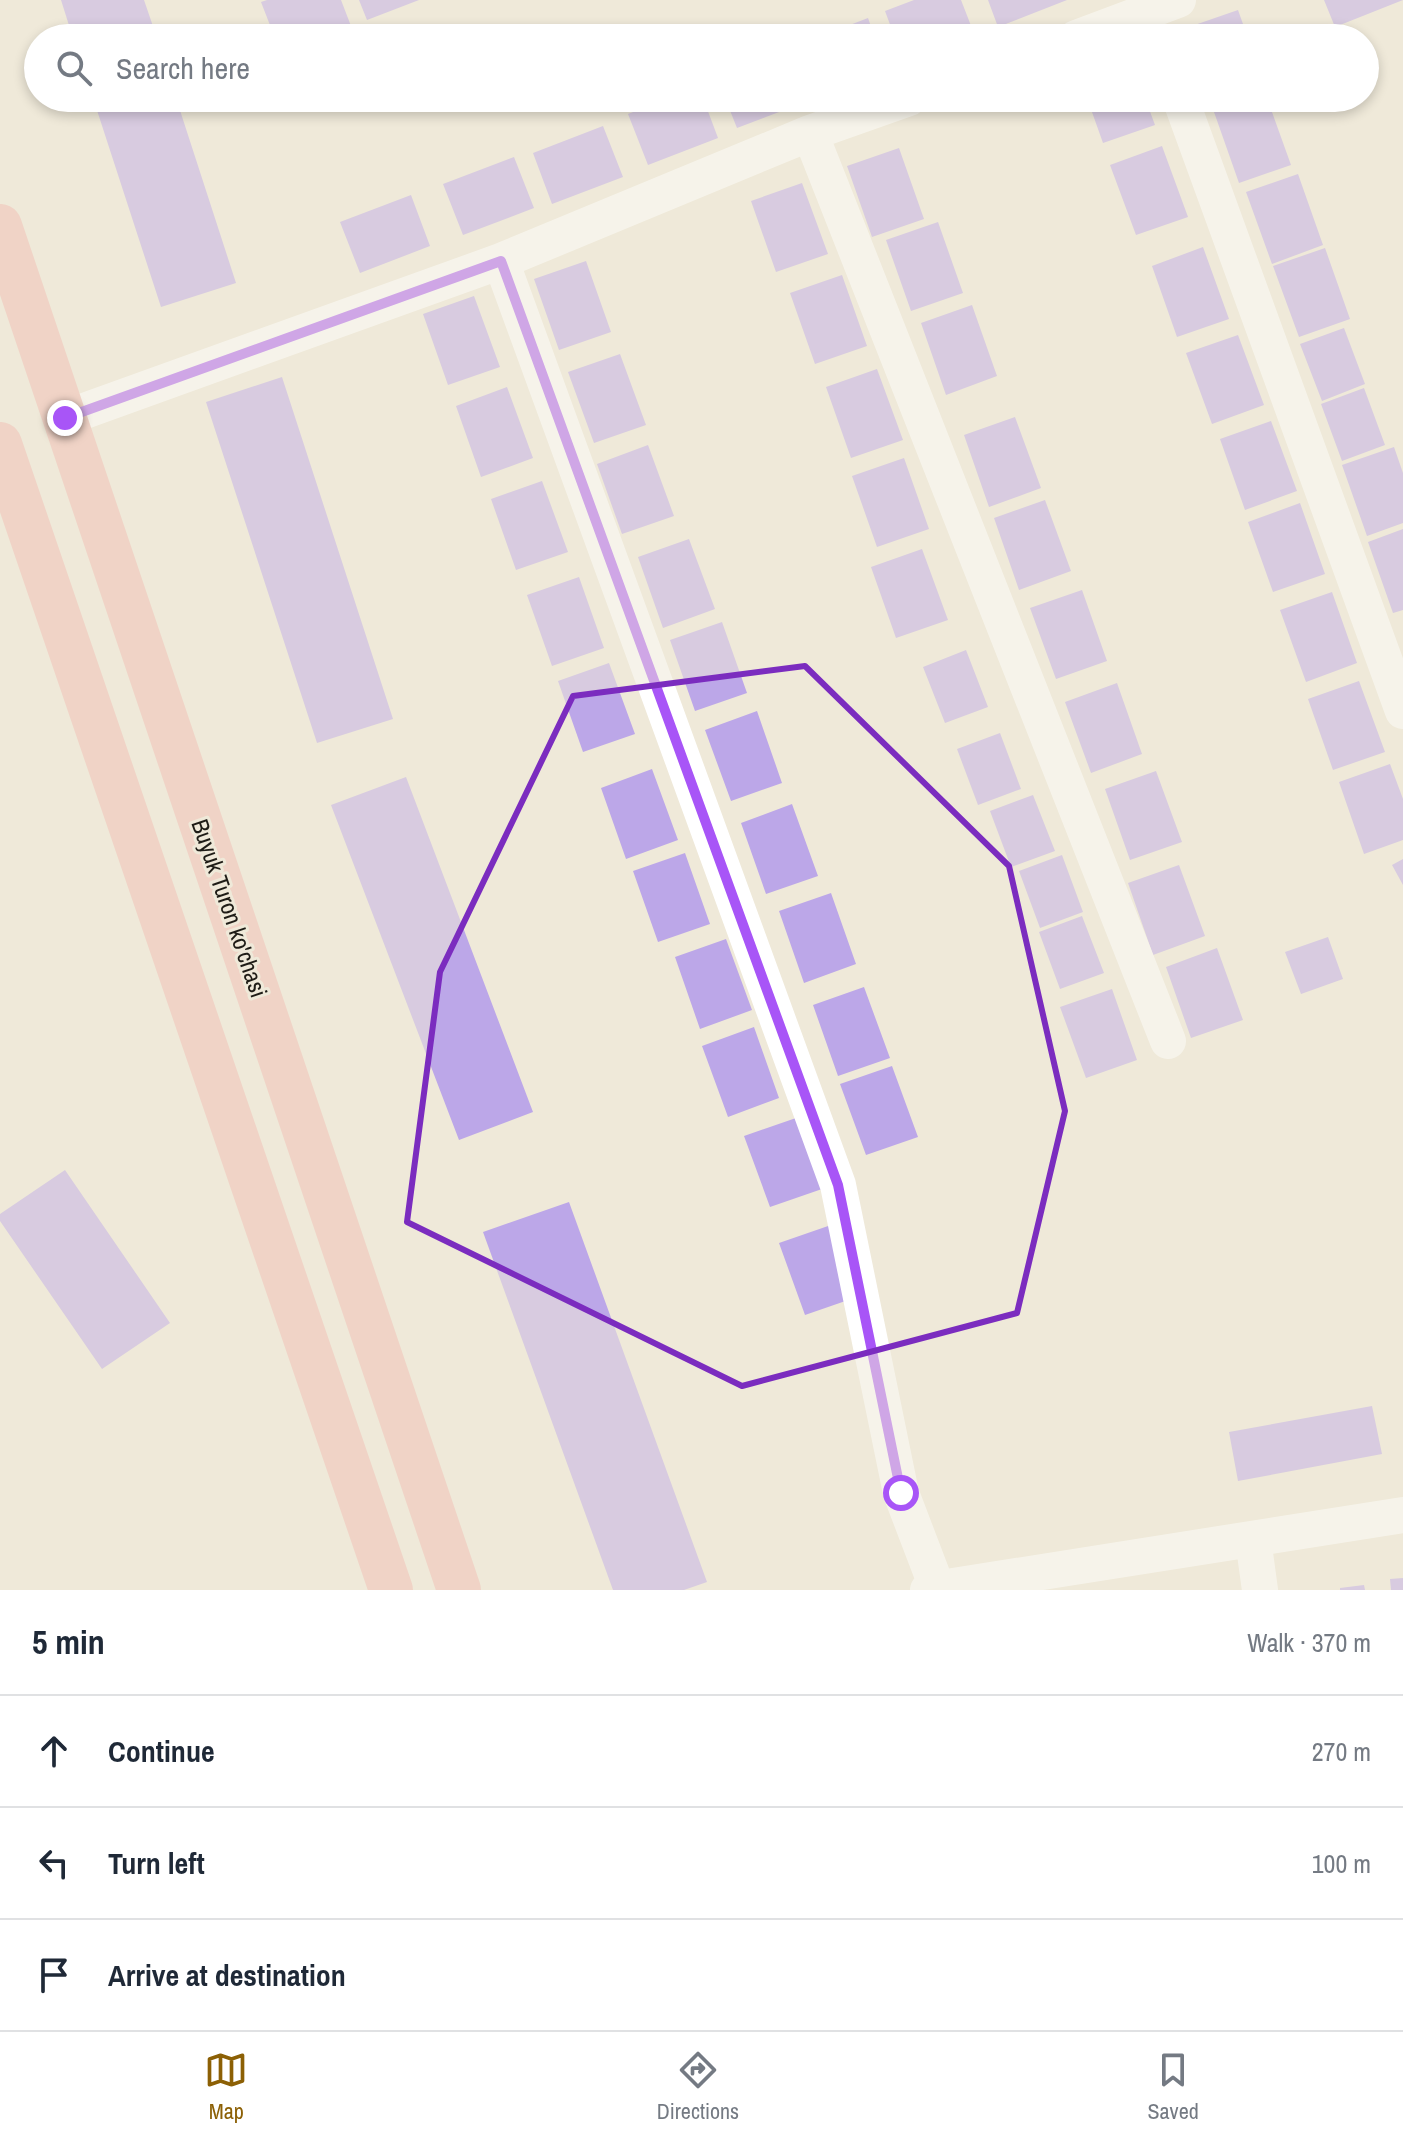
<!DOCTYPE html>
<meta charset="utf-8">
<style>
body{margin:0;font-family:"Archivo Narrow",sans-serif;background:#f6f6f7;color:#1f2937}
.stop{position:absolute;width:24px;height:24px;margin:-18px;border:6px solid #a855f7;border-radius:50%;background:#fff}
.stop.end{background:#a855f7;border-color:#fff;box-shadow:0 2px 8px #0008}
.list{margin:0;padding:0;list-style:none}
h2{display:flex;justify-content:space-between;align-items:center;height:104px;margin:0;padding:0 32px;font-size:34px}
h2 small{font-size:26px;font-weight:400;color:#747a83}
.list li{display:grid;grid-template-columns:52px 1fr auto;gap:24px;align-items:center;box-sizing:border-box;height:112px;padding:0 32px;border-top:2px solid #e0e1e3}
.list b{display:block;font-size:30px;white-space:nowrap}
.list em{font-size:26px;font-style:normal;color:#747a83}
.icon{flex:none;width:44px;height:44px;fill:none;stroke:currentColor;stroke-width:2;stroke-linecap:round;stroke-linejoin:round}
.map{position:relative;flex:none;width:1403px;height:1590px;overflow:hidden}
.search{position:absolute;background:#fff;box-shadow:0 4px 12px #0003;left:24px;right:24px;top:24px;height:88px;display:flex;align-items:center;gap:20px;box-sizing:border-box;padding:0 28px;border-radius:44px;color:#747a83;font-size:30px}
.sheet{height:440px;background:#fff}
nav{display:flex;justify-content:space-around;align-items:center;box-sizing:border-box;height:112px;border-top:2px solid #e0e1e3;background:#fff;font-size:22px;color:#747a83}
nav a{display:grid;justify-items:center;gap:4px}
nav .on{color:#8c6005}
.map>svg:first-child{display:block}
</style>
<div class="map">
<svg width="1403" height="1590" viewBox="0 0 1403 1590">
<rect width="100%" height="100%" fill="#efe9d9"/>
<path fill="#bca7e8" d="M61 0H144L157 38H73Z
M267 0H341L351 26 321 38H275L261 2Z
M359 0H419L367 20Z
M914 0H961L975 36 895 38 885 11Z
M988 0H1067L998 27Z
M1324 0H1403L1335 27Z
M1238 10 1248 38H1190L1186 28Z
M868 18 875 38H816Z
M93 98H176L236 283 161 307Z
M669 98H703L718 138 648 165 628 114Z
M725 98H806L808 101 737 128Z
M1087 98H1145L1155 125 1103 143Z
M1254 98H1267L1291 165 1239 183 1214 112Z
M603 126 623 177 552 204 533 153Z
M1162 146 1188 217 1136 235 1110 165Z
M899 148 924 219 872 237 847 166Z
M514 157 534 208 463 235 443 184Z
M1298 174 1323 245 1272 264 1246 192Z
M802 183 828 254 776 272 751 201Z
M411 195 430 246 360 273 340 222Z
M938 222 963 293 911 311 886 240Z
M1203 247 1229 319 1177 337 1152 266Z
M1325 248 1350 319 1299 337 1273 266Z
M586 261 611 332 559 350 534 279Z
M842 275 867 346 815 364 790 293Z
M474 296 500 367 448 385 423 314Z
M972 305 997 376 946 395 921 323Z
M1344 328 1365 384 1322 401 1300 344Z
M1238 335 1264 405 1212 424 1186 353Z
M620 354 646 425 594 443 568 372Z
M877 369 903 440 851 458 826 387Z
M282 377 393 719 317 743 206 402Z
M507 387 533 458 481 477 456 406Z
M1364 388 1385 445 1342 461 1321 404Z
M1015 417 1041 488 989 507 964 435Z
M1271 421 1297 491 1245 510 1220 439Z
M648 445 674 516 622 534 597 464Z
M1394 447 1403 473V523L1367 536 1342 465Z
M904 458 929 529 877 547 852 476Z
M542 481 568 552 516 570 491 499Z
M1045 500 1071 571 1019 590 994 518Z
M1300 503 1325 574 1273 592 1248 522Z
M1403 529V610L1393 613 1368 542Z
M689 539 715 609 663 628 638 557Z
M922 549 948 620 896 638 871 567Z
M579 577 604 648 552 666 527 595Z
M1082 590 1107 661 1056 679 1030 608Z
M1332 592 1357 663 1306 682 1280 610Z
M722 622 747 693 695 711 670 640Z
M966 650 988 707 945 723 923 667Z
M609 663 635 734 583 752 558 681Z
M1359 681 1385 752 1333 770 1308 699Z
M1117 683 1142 754 1091 773 1065 702Z
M757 711 782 783 731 801 705 730Z
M1000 733 1021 789 978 805 957 749Z
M1390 764 1403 799V840L1364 854 1339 782Z
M652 769 678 840 626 859 601 788Z
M1156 771 1182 842 1130 860 1105 789Z
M406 777 533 1112 459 1140 331 805Z
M1033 795 1055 851 1011 867 990 811Z
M792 804 818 876 766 894 741 823Z
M685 853 710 924 658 942 633 871Z
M1062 855 1083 912 1040 928 1019 871Z
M1403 859V885L1392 865Z
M1179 865 1205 936 1153 955 1128 883Z
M831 893 856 964 804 983 779 911Z
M1082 916 1104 973 1060 989 1039 932Z
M1328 937 1343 979 1301 994 1285 952Z
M726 939 752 1010 700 1029 675 957Z
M1217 948 1243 1020 1191 1038 1166 967Z
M864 987 890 1058 838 1076 813 1005Z
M1112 989 1137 1060 1086 1078 1060 1007Z
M754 1027 779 1098 728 1117 702 1046Z
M892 1066 918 1137 866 1155 840 1084Z
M796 1118 822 1189 770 1207 744 1136Z
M65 1170 170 1323 102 1369 0 1221V1214Z
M569 1202 707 1582 684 1590H613L483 1232Z
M831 1225 857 1297 805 1315 779 1243Z
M1372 1406 1382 1454 1238 1481 1229 1432Z
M1403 1578V1590H1391L1390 1579Z
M1364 1585 1365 1590H1340V1588Z"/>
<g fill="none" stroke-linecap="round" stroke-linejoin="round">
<path stroke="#fff" stroke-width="36" d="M1076 38 1178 0
M1180 98 1403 711
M810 133 1168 1041
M501 261 838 1185 901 1493 938 1590
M65 418 501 261 810 133 909 98
M1253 1539 1260 1590
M928 1590 1403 1515"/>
<path stroke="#f1b8b0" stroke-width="44" d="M0 226 459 1590
M0 444 391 1590"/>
</g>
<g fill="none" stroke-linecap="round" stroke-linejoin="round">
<path stroke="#a855f7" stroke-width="10" d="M65 418 501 261 838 1185 901 1493"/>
</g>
<path d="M0 0H1403V1590H0ZM805 666 1009 866 1065 1111 1017 1313 742 1386 407 1222 440 972 573 696Z" fill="#efe9d9" fill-opacity=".55" fill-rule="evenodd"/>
<path fill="none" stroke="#7b2cbf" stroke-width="6" stroke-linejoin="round" d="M805 666 1009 866 1065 1111 1017 1313 742 1386 407 1222 440 972 573 696Z"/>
<g text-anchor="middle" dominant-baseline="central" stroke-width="6" stroke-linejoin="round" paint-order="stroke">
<g font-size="24" fill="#1e1c16" stroke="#efe9d9">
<text transform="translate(230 908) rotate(71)">Buyuk Turon ko'chasi</text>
</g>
</g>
</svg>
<div class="stop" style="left:901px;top:1493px"></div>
<div class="stop end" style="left:65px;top:418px"></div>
<div class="search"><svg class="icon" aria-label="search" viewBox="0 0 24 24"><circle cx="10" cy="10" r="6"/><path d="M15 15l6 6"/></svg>Search here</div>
</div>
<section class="sheet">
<h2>5 min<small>Walk · 370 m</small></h2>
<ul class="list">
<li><svg class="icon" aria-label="ahead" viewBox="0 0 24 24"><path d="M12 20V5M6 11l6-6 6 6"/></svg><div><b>Continue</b></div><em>270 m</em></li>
<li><svg class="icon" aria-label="left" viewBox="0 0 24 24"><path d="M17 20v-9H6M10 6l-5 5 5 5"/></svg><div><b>Turn left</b></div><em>100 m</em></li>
<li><svg class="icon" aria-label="arrive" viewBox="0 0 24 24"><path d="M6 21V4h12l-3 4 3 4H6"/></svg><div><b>Arrive at destination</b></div></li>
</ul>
</section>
<nav>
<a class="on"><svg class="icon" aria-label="map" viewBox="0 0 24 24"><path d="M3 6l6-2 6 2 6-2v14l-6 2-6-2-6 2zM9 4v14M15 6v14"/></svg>Map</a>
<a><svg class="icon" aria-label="directions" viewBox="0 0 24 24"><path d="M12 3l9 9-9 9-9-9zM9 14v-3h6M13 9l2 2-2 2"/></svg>Directions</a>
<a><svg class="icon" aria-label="saved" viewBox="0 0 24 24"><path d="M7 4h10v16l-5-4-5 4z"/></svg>Saved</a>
</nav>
